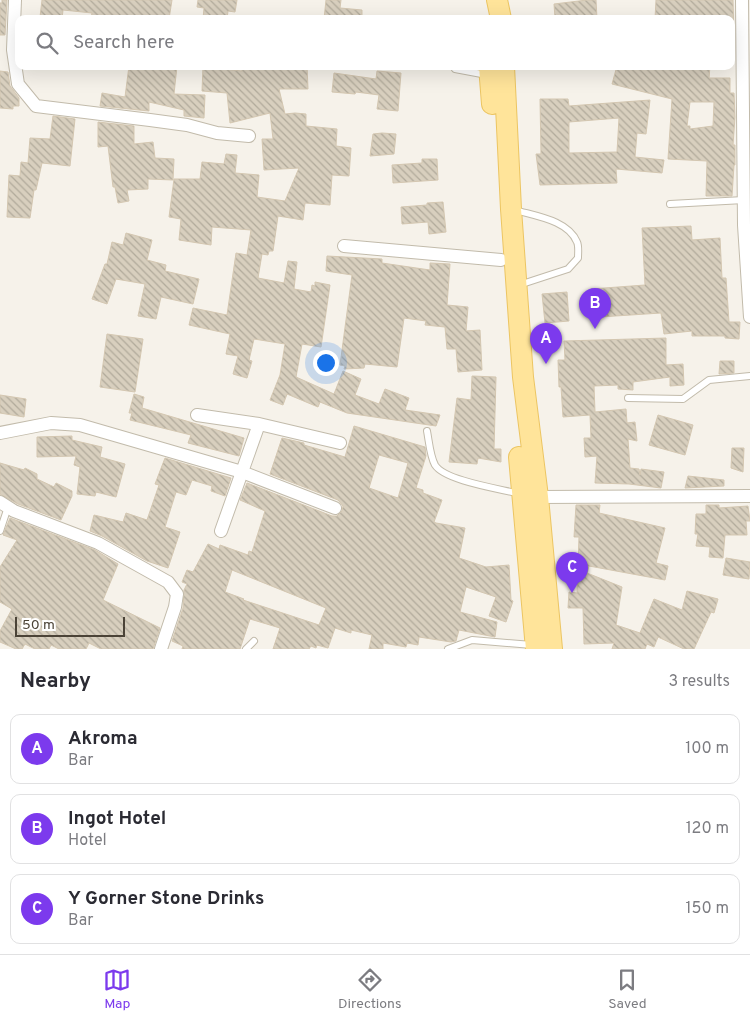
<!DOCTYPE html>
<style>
body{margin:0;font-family:Overpass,sans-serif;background:#f7f7f7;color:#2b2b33}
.scale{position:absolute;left:15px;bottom:12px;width:110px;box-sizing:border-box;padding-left:5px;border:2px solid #4b4337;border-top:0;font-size:14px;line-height:18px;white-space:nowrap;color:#4b4337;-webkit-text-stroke:4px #fff;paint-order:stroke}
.you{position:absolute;left:325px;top:362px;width:18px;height:18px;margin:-12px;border:4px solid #fff;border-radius:50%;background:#1a73e8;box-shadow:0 0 0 8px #1a73e833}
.badge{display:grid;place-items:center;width:32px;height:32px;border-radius:50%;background:#7c3aed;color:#fff;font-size:16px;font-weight:700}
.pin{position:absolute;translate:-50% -41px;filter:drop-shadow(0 1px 2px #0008)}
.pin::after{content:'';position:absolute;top:26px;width:18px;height:15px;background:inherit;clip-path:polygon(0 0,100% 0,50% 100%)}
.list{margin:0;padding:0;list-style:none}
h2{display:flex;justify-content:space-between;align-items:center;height:65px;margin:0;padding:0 20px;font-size:21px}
h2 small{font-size:16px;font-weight:400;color:#7c7c81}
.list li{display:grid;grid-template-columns:32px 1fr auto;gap:15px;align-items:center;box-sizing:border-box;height:70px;margin:0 10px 10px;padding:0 10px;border:1px solid #e1e1e2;border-radius:10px}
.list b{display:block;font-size:19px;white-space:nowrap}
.list p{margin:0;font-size:16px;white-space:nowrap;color:#7c7c81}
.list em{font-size:16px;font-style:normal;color:#7c7c81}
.icon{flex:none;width:28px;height:28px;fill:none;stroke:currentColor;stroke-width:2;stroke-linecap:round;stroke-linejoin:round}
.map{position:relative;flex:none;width:750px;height:649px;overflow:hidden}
.search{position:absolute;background:#fff;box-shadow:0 5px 20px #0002;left:15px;right:15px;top:15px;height:55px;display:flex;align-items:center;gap:12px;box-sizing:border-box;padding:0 18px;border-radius:10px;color:#7c7c81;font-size:19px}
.sheet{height:305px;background:#fff}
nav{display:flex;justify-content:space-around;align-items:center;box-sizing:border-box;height:70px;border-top:1px solid #e1e1e2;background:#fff;font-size:14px;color:#7c7c81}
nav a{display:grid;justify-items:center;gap:2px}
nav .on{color:#7c3aed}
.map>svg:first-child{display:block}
</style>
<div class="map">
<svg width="750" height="649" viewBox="0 0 750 649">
<defs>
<pattern id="building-back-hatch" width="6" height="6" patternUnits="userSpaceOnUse" patternTransform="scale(1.25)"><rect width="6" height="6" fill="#d8cfbe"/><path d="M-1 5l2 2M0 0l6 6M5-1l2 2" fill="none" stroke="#b1aa9b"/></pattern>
</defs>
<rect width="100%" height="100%" fill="#f6f2ea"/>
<path fill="url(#building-back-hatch)" stroke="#d4c7b1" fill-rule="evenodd" d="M2 0H7L5 35H0V3H2Z
M42 0H172L169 19H91L92 13 63 10 62 19 40 17Z
M198 0H237L235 12 228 11 227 19H203L204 8 197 7Z
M326 0H341L340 8 362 10V19H324Z
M587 0H596L597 19H576V16L555 18 554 4Z
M656 0H733L734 37H731V19H655Z
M129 66H177L174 94 205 95 204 118 184 116V110L149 102V111L100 106 102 93 125 97Z
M241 66H307L308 89H279L285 114 295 113 306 114V126L337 129 336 146 351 148 349 176 332 175 330 205 305 203 303 220 278 216 273 251H269L268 255 262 254 258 278 284 283 288 261 297 262 294 289 311 292 312 285 315 286V282L330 285 321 347 302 344 296 377 334 394 343 371 361 379 355 395 379 404 385 389 409 398 405 410 440 415 436 426 347 413 320 402 318 407 287 394 283 405 270 400 280 375 285 344 254 339 249 360 252 361 247 378 233 374 238 356 226 354 230 334 189 325 193 308 227 315 236 253 247 255 251 230 212 227 211 245 179 240 181 219 169 217 174 179H200L202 162 224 164 226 154 237 155 235 173 259 175 257 197 285 201 299 168 264 170 262 139H273L270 113 230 123 227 93 202 91 203 67 242 71Z
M617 66H710L709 78H730V93H734L735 117 733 145H735V165H734L732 196H706L707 161 668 159 672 99 612 84ZM690 102H714L713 126 690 129V126H687Z
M0 71 8 72 10 86 19 98V106H13V109L0 108Z
M377 71 401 73 398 111 377 109 379 95 356 92 355 94 332 92 334 73 376 79Z
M540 99H568L569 106 650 100 646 134 637 133 635 157 664 160 662 173 616 169 617 183 540 185 536 154H541ZM619 118 617 152 569 153V122Z
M53 116 75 119 70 166 42 163 36 190H34L30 218 7 217 9 175 20 176 21 162 28 163 30 138 50 139Z
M98 122 134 126V144L153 142 155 158 174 159 173 180 148 179V189L127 190 129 201 118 203 115 187H113L108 146 98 147Z
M382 133 396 134 394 154 370 156 373 134Z
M422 159H437L438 180 393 183 392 165 422 163Z
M443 202 446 232 429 234 428 222 402 224 401 207 427 205V203Z
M691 226 692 240 720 238 722 278H726L729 322H740L739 339 725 338V336H692V331L664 334 661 313 600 317V308H592L591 289 645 285 642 228Z
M126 233 152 240 147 260 166 265 165 271 199 279 193 304 161 297 156 319 138 316 145 284 116 279 107 304 92 299 105 264H107L112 242 123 245Z
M327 256 382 259V263L430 270V263L450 264 447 305 468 307 466 331 480 330 482 370 458 372 456 349H447L445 327 425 325 426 321 404 318 397 367 365 364 364 368 344 369 345 366 340 365 352 275 326 271Z
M567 292 569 321 545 323 542 294Z
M107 334 143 339 135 392 100 387Z
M666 338V365L683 364 684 385 670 386V377L633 382V390L618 389V385L594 386 595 412 626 409 627 423 635 422 637 441 628 439 630 468 639 469 640 475 641 469 664 472 661 488 629 484 595 483 597 456 585 457 584 438H591L590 415 563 417 561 387H559L558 360H565L564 341Z
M720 361H734V373L719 374Z
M472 376 496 377 494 449H501V462L478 458 477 464 449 462 457 398 471 400Z
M134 394 144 397 142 408 244 438 239 456 188 443 191 435 130 420 132 413H129Z
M0 395 26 399 24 417 0 413Z
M658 415 693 425 685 455 649 445Z
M354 426 425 447 426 456 416 488 423 490V493L442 500 434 522 436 523 465 528 459 558 486 567 509 565 511 600 513 601 506 622 489 616 496 597 466 587 460 612 497 622 495 637 459 630 456 641 451 642 419 637 418 645 407 643 406 647 383 643V649H369L372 635 351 630V633L335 628 328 648 317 645 316 648 311 646 309 649H273L280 628 250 619 240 649H182L183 646 172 641 183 608 184 590 187 584 182 582 187 570 193 572 208 544 219 549 220 545 248 555 249 551 252 552 265 511 240 500 247 483 332 516H337L342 511 343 506 338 500 270 474 282 438 304 443V445L345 457ZM379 455 408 463 398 498 369 488ZM232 570 326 608 319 625 243 600 244 599 225 592Z
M72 436V440L102 447 100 457 125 464 116 497 96 492 95 496 77 494 80 467 74 465 76 456 37 457V437Z
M732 448H744L743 472 731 468Z
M165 458 231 478 225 496 211 491 212 486 192 480 186 495 176 492 165 527 180 532 168 568 147 561 102 536 90 531 94 515 123 522 126 513 147 520 159 485 155 484Z
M0 463 24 470 25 468 37 474V479L54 487 56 483 72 491V496L61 520 18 504 0 494Z
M688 476 724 480V486L685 488Z
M576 505H600L599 513 665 528 656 563 668 566 665 580 589 566 587 573 622 587 616 625 640 633 654 599 682 610 687 591 718 599 714 613 711 612 694 649H684L658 637 654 647 647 644 645 649H612L614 643 584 644 583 608H568L569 592 577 593 579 537H574Z
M706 505H719V508L748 506 750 521H746L747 535H725L723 558 709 557 710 547 696 546 698 534H695L696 514H706Z
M10 518 95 550 118 564 103 600 160 628 153 649H101L89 643 86 649H59L51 645 49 649H35L25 644 22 649H16L0 642V631L12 609 0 602V567L17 540 3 535Z
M726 558 750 562 749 579 723 575Z"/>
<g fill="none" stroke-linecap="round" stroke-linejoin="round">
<defs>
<path id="service" d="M453 66 455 69 487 75
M670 204 744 200
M515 210C535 216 568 220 577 242 579 246 578 253 578 258L568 269 519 285
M628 398 683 399 709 380 750 376
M427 431C429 441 430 456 435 465 445 481 501 489 520 494
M0 531 8 507
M246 649 254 641
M448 649 472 640 532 645"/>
<path id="minor" d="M15 0 13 50 18 84 36 106 150 120 187 125 217 133 249 136
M742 0 744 225 750 317
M344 246 501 260
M197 415 259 424 340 443
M0 433 51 423 80 425 242 472 335 508
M538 497 750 496
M0 502 14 511 98 543 168 582 177 594 175 607 161 649
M221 531 259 424"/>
<path id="primary" d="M497 0 501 19
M489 66 492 104
M504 66 511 209 523 377 538 497 552 649
M519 457 536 649"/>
</defs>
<use href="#service" stroke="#c2bbab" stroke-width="8"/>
<use href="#minor" stroke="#c2bbab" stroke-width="14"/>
<use href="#primary" stroke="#ecc562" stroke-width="22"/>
<use href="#service" stroke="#fff" stroke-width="6"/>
<use href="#minor" stroke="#fff" stroke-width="12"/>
<use href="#primary" stroke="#ffe49a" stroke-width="20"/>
</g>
</svg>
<div class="scale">50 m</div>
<div class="you"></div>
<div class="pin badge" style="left:546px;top:364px">A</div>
<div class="pin badge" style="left:595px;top:329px">B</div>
<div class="pin badge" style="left:572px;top:593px">C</div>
<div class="search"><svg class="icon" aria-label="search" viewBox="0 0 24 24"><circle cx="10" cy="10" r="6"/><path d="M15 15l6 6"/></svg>Search here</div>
</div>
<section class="sheet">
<h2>Nearby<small>3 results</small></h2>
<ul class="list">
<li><span class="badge">A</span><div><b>Akroma</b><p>Bar</p></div><em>100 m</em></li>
<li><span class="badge">B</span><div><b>Ingot Hotel</b><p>Hotel</p></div><em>120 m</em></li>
<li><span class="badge">C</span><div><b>Y Gorner Stone Drinks</b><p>Bar</p></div><em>150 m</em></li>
</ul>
</section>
<nav>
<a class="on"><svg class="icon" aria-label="map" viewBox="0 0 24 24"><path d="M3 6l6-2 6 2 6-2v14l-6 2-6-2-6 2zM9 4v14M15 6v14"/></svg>Map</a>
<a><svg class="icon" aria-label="directions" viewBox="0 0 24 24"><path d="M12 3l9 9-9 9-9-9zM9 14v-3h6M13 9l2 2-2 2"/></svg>Directions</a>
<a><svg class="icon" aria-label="saved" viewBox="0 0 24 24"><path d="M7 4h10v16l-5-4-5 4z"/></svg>Saved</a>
</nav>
